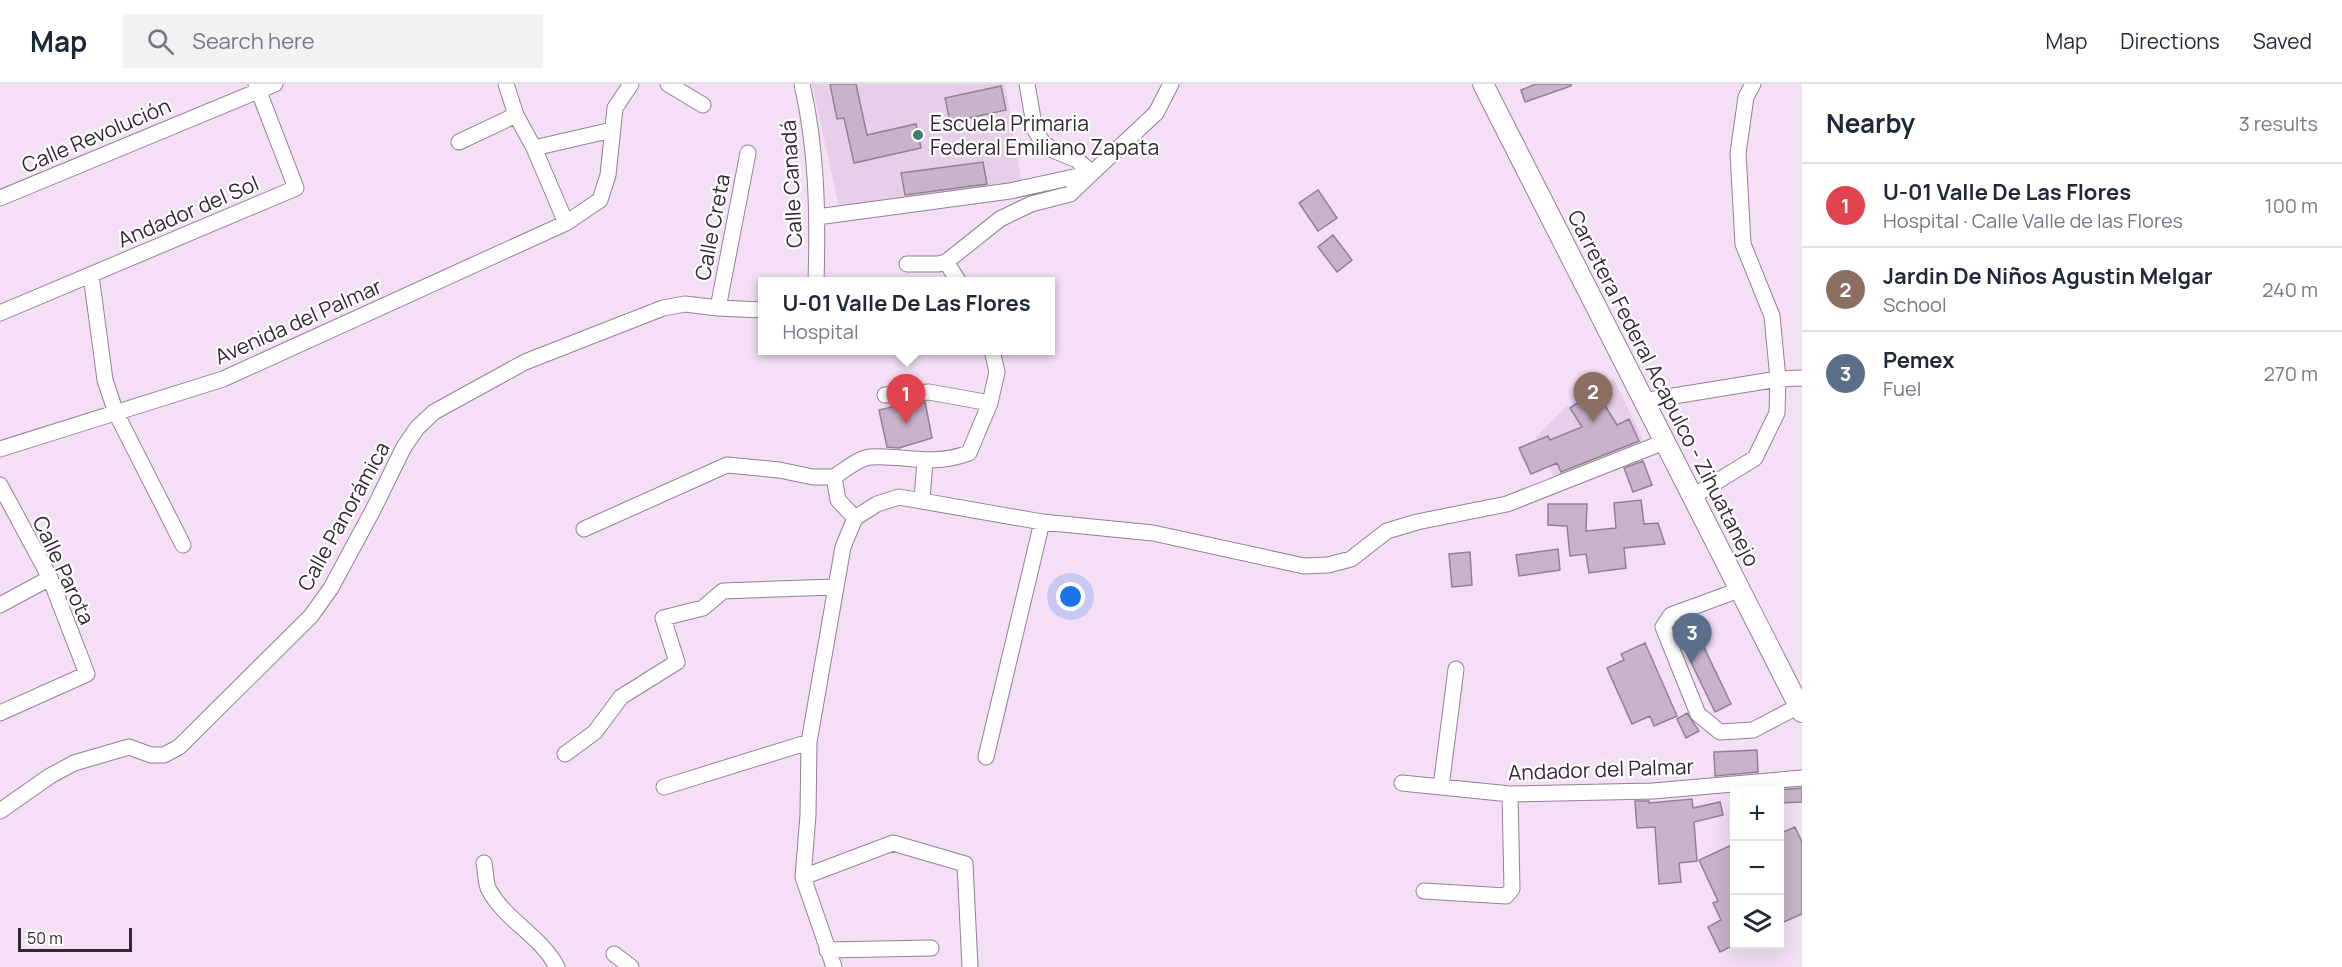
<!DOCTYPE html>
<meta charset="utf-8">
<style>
body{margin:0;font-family:Manrope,sans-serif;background:#f2f2f3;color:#1f2937}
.controls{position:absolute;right:18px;bottom:18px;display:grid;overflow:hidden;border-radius:0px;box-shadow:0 6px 24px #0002}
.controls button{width:54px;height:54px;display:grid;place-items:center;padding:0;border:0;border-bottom:2px solid #e0e1e3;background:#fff;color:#1f2937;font:30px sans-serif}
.scale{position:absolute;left:18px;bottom:15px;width:114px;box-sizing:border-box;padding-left:6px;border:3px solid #312932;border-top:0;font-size:16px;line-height:21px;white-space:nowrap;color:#312932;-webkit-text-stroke:4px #fff;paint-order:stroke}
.you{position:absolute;left:1071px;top:513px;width:21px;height:21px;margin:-15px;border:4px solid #fff;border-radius:50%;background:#1a73e8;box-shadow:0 0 0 9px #1a73e833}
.badge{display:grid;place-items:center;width:39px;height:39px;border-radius:50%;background:#0f766e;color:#fff;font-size:20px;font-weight:700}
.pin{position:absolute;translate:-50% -50px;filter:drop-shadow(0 2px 3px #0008)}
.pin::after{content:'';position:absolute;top:32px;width:21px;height:18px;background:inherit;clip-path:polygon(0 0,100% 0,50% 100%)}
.popup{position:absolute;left:758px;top:193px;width:297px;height:78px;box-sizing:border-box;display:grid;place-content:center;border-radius:0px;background:#fff;filter:drop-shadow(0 2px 4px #0005);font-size:20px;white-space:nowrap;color:#747a83}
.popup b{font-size:22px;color:#1f2937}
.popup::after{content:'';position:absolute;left:50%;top:100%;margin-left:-12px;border:12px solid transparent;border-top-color:#fff}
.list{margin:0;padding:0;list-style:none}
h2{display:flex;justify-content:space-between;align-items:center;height:78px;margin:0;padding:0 24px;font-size:26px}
h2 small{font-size:20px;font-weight:400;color:#747a83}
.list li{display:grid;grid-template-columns:39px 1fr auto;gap:18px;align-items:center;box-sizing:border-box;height:84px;padding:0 24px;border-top:2px solid #e0e1e3}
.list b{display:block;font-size:22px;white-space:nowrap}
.list p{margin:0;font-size:20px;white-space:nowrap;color:#747a83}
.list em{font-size:20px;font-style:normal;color:#747a83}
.icon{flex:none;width:33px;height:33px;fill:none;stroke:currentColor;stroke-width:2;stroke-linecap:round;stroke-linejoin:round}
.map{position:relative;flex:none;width:1802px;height:883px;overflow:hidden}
header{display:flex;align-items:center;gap:36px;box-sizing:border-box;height:84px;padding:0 30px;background:#fff;border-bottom:2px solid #e0e1e3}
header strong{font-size:28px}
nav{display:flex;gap:33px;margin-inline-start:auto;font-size:21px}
.search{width:420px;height:54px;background:#f2f2f3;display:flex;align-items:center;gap:15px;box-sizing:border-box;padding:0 21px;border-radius:0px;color:#747a83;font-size:22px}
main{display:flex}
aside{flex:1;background:#fff}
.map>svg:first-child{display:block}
</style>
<header>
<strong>Map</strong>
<div class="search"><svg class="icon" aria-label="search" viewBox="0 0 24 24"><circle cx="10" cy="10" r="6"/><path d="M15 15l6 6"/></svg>Search here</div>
<nav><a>Map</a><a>Directions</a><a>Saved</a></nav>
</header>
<main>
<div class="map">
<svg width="1802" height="883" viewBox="0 0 1802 883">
<rect width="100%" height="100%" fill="#f4dff6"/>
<path fill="#e7cfea" d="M812 0H1005L1022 101 840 127Z
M1614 295 1644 358 1554 394 1536 353 1566 323Z"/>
<path fill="#c8b4ca" stroke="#938095" stroke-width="1.5" d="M830 0H856L867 51 916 40 921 64 854 79 844 34 837 35Z
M1536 0H1571V2L1525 18 1521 6Z
M1001 2 1006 26 950 38 945 14Z
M983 78 987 100 905 111 901 89Z
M1318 106 1337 134 1318 147 1299 119Z
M1333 151 1352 176 1337 188 1318 163Z
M1596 307 1617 341 1629 335 1639 357 1561 388 1557 379 1531 390 1519 364 1548 352 1550 356 1582 343 1570 324Z
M925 318 932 354 899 364 887 363 879 326 909 319Z
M1643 377 1652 401 1633 408 1624 384Z
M1641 416 1644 440 1658 439 1665 460 1624 464 1626 484 1589 489 1586 470 1570 472 1567 442 1548 441V420H1587L1586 447 1616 444 1614 419Z
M1558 465 1560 486 1519 492 1516 471Z
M1470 468 1472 501 1452 503 1449 470Z
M1690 534 1731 620 1715 628 1674 543 1677 539Z
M1645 559 1677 632 1654 642 1650 632 1632 640 1607 584 1624 576 1621 570Z
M1687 629 1699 647 1686 654 1677 635Z
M1757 666 1758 688 1715 692 1714 668Z
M1802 704V718L1779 719V706Z
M1692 715 1693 724 1720 718 1723 731 1694 738 1697 777 1679 779 1681 798 1659 800 1655 743 1637 744 1635 717H1649V719Z
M1795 743 1802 758V830L1779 840V750Z
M1734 760V861L1720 868 1708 843 1721 836 1713 819 1718 817 1699 776Z"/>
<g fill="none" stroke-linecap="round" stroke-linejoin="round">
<defs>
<path id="minor" d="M506 0 516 31 534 64 566 139
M668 0 703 21
M802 0C817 65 818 131 816 198
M459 58 516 31
M534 64 612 46
M0 114 275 0
M817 133 1010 107 1092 89 1156 29 1171 0
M946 178 959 198
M907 180H938L946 178 1000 135 1031 120 1070 110 1092 89 1077 76 1055 67 1043 59 1035 46 1027 0
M91 191 105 296 116 329 183 461
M718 224 748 69
M0 229 296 104 256 0
M885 311 929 308 990 319
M1643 317 1778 295 1802 294
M0 365 223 295 566 139 600 116 608 91 615 24 631 0
M0 401 50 494 87 590 0 629
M1692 413 1755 374 1777 329 1778 295 1772 232 1743 160 1738 69 1746 13 1753 0
M922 415 925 377
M855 434 877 420 899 413 1042 438 1153 449 1304 482 1328 481 1351 475 1387 447 1417 438 1507 420 1664 358
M855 434 838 416 834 393C845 386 858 374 871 373 908 371 930 383 969 369L990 319 997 288 992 266
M584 445 727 381 779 386 813 393H834
M1739 506 1671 531 1663 543 1698 630 1720 648 1753 646 1799 622
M0 521 50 494
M565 670 595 648 621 613 677 578 663 534 703 524 723 507 835 503
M986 673 1042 438
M1402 699 1510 710 1653 707 1802 694
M664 703 809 658
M1441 703 1456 585
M0 727 50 692 74 679 129 663 151 671H164L179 663 311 532 331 504 373 426 404 363 417 344 434 328 525 278 663 224 685 220 718 224 762 226
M484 779C486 787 485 799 489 806 506 837 541 852 557 883
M803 793 893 759 965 780 970 883
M1424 807 1506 812 1512 805 1510 710
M827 866 931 864
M614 870 631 883
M834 883 803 793 808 731 809 658 843 463 855 434"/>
<path id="major" d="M1483 0 1802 628"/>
</defs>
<use href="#minor" stroke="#938196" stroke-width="17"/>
<use href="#major" stroke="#938196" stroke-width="22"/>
<use href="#minor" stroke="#fff" stroke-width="15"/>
<use href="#major" stroke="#fff" stroke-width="20"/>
</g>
<circle fill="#407f6d" stroke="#fff" stroke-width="2" cx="918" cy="51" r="6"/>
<g text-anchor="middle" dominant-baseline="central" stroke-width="4.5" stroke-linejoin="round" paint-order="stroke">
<g font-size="21" fill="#312932" stroke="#fff" text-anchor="start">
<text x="930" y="39">Escuela Primaria<tspan x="930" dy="24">Federal Emiliano Zapata</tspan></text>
</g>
<g font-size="21" fill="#312932" stroke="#fff">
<text transform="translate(96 51) rotate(-23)">Calle Revolución</text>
<text transform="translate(791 100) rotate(-93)">Calle Canadá</text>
<text transform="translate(188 127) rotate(-23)">Andador del Sol</text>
<text transform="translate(712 143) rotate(-79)">Calle Creta</text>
<text transform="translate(298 237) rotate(-24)">Avenida del Palmar</text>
<text transform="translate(1664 304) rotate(63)">Carretera Federal Acapulco - Zihuatanejo</text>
<text transform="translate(343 432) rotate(-61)">Calle Panorámica</text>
<text transform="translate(64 486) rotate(65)">Calle Parota</text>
<text transform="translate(1601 685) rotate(-2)">Andador del Palmar</text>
</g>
</g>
</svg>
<div class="controls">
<button>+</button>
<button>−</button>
<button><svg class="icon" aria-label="layers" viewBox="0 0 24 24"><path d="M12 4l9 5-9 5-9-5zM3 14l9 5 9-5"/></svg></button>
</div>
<div class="scale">50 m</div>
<div class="you"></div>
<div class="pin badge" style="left:906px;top:340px;background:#e0444e">1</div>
<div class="popup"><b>U-01 Valle De Las Flores</b>Hospital</div>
<div class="pin badge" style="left:1593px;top:338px;background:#8d6e63">2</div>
<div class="pin badge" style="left:1692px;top:579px;background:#5c6f8a">3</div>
</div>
<aside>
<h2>Nearby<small>3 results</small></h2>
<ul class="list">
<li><span class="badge" style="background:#e0444e">1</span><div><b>U-01 Valle De Las Flores</b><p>Hospital · Calle Valle de las Flores</p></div><em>100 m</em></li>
<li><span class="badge" style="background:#8d6e63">2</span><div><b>Jardin De Niños Agustin Melgar</b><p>School</p></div><em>240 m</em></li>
<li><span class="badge" style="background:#5c6f8a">3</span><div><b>Pemex</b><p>Fuel</p></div><em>270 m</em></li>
</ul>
</aside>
</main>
